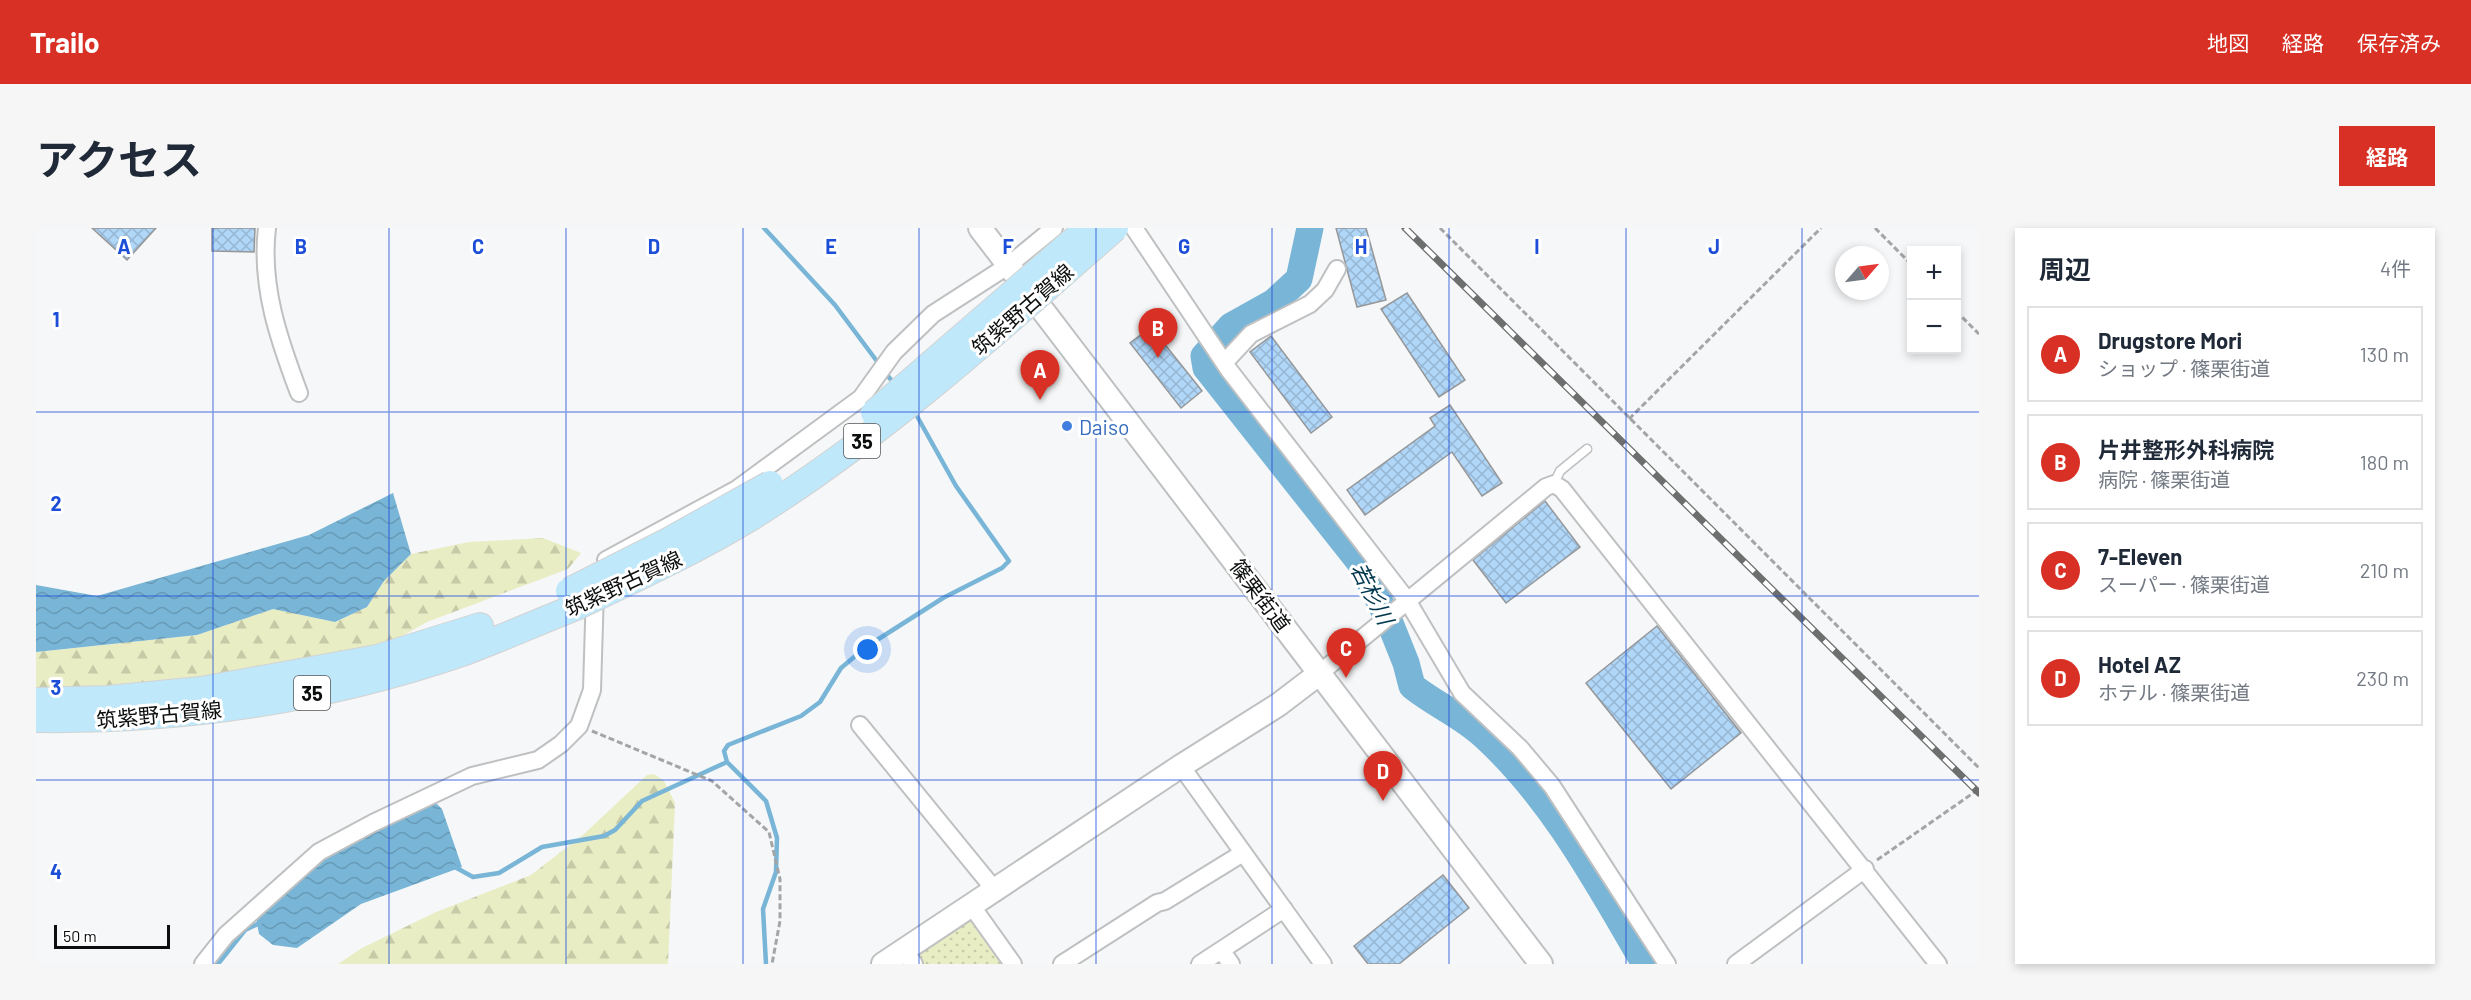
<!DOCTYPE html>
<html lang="ja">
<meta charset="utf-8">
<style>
body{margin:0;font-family:Barlow,"Noto Sans JP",sans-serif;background:#f6f6f7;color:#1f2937}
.controls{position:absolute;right:18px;top:18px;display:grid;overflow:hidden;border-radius:0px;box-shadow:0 3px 9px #0003}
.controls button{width:54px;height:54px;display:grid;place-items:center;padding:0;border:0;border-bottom:2px solid #e0e1e3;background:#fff;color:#1f2937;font:30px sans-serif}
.compass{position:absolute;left:1799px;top:18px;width:54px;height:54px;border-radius:50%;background:#fff;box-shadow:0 3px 9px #0003;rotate:62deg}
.scale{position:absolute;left:18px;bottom:15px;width:116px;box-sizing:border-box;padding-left:6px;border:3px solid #0c0d0d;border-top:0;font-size:16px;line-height:21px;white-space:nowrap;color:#0c0d0d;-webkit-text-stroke:4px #fff;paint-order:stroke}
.you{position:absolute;left:832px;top:422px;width:21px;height:21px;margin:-15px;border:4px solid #fff;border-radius:50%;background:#1a73e8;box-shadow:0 0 0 9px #1a73e833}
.badge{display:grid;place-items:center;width:39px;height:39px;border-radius:50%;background:#d93025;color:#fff;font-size:20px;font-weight:700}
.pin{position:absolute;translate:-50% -50px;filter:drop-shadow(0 2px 3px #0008)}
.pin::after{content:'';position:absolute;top:32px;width:21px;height:18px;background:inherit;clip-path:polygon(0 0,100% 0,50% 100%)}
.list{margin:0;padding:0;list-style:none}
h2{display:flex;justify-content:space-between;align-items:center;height:78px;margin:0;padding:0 24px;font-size:26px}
h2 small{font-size:20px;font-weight:400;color:#747a83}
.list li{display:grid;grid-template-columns:39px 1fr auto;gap:18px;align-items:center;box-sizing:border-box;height:96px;margin:0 12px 12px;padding:0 12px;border:2px solid #e0e1e3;border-radius:0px}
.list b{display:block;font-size:22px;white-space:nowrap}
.list p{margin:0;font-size:20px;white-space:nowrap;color:#747a83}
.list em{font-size:20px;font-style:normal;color:#747a83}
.map{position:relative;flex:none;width:1943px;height:736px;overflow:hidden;border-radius:0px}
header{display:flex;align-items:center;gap:36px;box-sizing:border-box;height:84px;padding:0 30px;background:#d93025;color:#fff}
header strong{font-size:28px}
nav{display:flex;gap:33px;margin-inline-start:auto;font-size:21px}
.intro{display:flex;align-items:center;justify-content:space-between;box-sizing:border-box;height:144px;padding:0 36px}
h1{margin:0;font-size:42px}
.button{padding:15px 27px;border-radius:0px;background:#d93025;color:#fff;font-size:21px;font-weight:700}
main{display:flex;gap:36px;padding:0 36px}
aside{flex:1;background:#fff;border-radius:0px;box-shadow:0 3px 9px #0003}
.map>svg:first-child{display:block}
</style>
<header>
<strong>Trailo</strong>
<nav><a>地図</a><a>経路</a><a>保存済み</a></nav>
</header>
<div class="intro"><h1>アクセス</h1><a class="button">経路</a></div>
<main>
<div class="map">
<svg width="1943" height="736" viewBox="0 0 1943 736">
<defs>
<pattern id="grass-dots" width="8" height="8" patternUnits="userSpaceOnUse" patternTransform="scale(1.5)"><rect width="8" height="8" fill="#e9edc4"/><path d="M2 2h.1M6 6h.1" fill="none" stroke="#c7caa7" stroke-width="1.8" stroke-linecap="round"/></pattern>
<pattern id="forest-firs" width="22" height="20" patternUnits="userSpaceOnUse" patternTransform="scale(1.5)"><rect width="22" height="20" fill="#e9edc4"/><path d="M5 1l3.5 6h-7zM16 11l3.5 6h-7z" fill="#c7caa7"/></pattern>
<pattern id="water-waves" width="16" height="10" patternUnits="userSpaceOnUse" patternTransform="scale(1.5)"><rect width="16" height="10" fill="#78b5d6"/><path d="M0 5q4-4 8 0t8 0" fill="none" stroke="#679ab6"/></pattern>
<pattern id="building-cross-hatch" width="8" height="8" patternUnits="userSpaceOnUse" patternTransform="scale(1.5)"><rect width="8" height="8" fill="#b0d6f8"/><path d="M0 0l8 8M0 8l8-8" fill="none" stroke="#96b6d3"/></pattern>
</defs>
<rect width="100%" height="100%" fill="#f6f7f8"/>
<path fill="url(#grass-dots)" d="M933 691 965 736H885L880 729Z"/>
<path fill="url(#forest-firs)" d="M507 310 545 325 532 341 391 394 327 430 105 462H0V424L161 407 237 381 299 394 331 379 348 353 375 326 433 314Z
M618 546 628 553 639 575 632 736H302L326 720 400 684 495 647 548 606 611 547Z"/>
<path fill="url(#water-waves)" d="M357 265 375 326 348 353 331 379 299 394 237 381 161 407 0 424V357L61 368 273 307Z
M395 570 406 581 426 639 325 676 261 720 237 717 223 706 220 690 280 634Z"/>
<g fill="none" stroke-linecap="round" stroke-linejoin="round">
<path stroke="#78b5d6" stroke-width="4.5" d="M728 0 799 77 843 136
M848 143 860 158
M417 638 437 649 463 645 506 619 568 608 579 602 606 573 691 534
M182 736 209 702 224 695
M730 736 727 681 740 644 741 610 730 573 691 534 688 523 692 517 765 488 784 474 805 440 830 419 907 370 966 340 973 333 920 258 877 181"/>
<path stroke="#78b5d6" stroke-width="27" d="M1274 0 1263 51 1238 74 1195 98 1168 128 1170 140 1325 336 1354 395 1370 435 1376 458C1398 476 1427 488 1448 508 1517 571 1562 656 1609 736"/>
</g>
<path fill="url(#building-cross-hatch)" stroke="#969798" stroke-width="1.5" d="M56 0H120L91 32Z
M176 0H219L218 24 176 23Z
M1300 0H1330L1350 72 1321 79Z
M1371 65 1429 152 1403 169 1345 81Z
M1115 99 1166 163 1145 180 1094 115Z
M1235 108 1296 189 1275 205 1214 124Z
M1414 177 1466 255 1446 268 1416 224 1329 287 1311 262 1399 198 1394 190Z
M1509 273 1544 319 1470 375 1437 332Z
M1621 398 1705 505 1635 561 1550 455Z
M1407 647 1433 680 1363 736H1332L1318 718Z"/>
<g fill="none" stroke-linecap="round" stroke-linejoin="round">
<defs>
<path id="lane" d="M1518 256 1524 243 1551 221"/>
<path id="street" d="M231 0C224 58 243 112 263 165
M1098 0 1193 142 1371 372 1426 465 1484 520 1516 558 1631 736
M1188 135 1215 106 1274 76 1289 62 1301 41
M570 332 701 261 825 170 858 124 897 86 973 37 1018 0
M1284 445 1510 259 1518 256 1526 261 1902 736
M824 497 958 661
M1145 538 1287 736
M935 677 977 736
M868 722 878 736
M1186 723 1195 736
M167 736 190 707 283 624 337 595 436 548 502 532 525 516 543 498 556 462 559 362
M1026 736 1121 675 1129 673 1207 625
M1164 736 1248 681
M1700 736 1829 641"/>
<path id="secondary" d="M944 0 1505 736
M847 736 1145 538 1242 477 1284 445"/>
<path id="primary" d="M0 473 71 471 165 462 341 430 444 398
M0 491C144 493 289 472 426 425 464 411 502 394 540 379"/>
</defs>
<use href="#lane" stroke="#bfc0c1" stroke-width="11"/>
<use href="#street" stroke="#bfc0c1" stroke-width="20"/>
<use href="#secondary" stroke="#bfc0c1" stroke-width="26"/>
<use href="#primary" stroke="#d3d3d3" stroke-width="28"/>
<path stroke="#a4a5a6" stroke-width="3" stroke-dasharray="6 3" stroke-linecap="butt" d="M1404 0 1943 540
M1839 0 1876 37
M1920 83 1943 106
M1593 191 1785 0
M556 503 676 553 733 604 744 651V693L736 736
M1841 632 1943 561"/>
<use href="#lane" stroke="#fff" stroke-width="8"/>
<use href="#street" stroke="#fff" stroke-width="16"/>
<use href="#secondary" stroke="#fff" stroke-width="22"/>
<use href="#primary" stroke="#bfe8fb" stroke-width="26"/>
<defs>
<path id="rail" d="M1369 0 1943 565"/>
</defs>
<use href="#rail" stroke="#6d6e6e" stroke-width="7"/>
<use href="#rail" stroke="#fff" stroke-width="4.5" stroke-dasharray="14" stroke-linecap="butt"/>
<defs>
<path id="primary-bridge" d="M838 185 1052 0
M533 363 632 313 734 256
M540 379C599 351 658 324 714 290 847 207 962 103 1079 0"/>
</defs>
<use href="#primary-bridge" stroke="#d3d3d3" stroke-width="28" stroke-linecap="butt"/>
<use href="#primary-bridge" stroke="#bfe8fb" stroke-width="26"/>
</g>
<path fill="none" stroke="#1d4ed8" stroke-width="1.5" stroke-opacity="0.55" d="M177 0V736M353 0V736M530 0V736M707 0V736M883 0V736M1060 0V736M1236 0V736M1413 0V736M1590 0V736M1766 0V736M0 184H1943M0 368H1943M0 552H1943"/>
<circle fill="#3f7fe0" stroke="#fff" stroke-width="2" cx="1031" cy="198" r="6"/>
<g text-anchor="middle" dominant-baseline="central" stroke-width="6" stroke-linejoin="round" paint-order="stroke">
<g fill="#fff" stroke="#555656" stroke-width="1.5">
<rect x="808" y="196" width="36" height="34" rx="4.5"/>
<rect x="258" y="448" width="36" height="34" rx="4.5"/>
</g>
<g font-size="20" font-weight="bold" fill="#0c0d0d">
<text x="826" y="213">35</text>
<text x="276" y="465">35</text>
</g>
<g font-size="21" fill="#0c0d0d" stroke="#fff">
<text transform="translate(986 81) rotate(-41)">筑紫野古賀線</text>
<text transform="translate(587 355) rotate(-25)">筑紫野古賀線</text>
<text transform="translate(1225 367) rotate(53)">篠栗街道</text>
<text transform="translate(123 486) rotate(-5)">筑紫野古賀線</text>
</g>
<g font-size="21" fill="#366cbe" stroke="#fff" text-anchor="start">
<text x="1043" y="198">Daiso</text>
</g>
<g font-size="22" font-style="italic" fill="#00374e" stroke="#fff">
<text transform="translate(1337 365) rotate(63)">若杉川</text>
</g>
</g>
<g font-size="20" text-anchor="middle" font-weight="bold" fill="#1d4ed8" stroke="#fff" stroke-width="6" stroke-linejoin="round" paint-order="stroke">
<text x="88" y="26">A</text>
<text x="265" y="26">B</text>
<text x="442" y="26">C</text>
<text x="618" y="26">D</text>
<text x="795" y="26">E</text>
<text x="972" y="26">F</text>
<text x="1148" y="26">G</text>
<text x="1325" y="26">H</text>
<text x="1501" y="26">I</text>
<text x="1678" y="26">J</text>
<text x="20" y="99">1</text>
<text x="20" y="283">2</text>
<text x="20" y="467">3</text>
<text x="20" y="651">4</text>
</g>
</svg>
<div class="controls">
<button>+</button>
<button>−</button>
</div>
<svg class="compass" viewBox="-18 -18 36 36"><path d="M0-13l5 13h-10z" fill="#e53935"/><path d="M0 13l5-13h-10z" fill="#747a83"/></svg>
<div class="scale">50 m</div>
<div class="you"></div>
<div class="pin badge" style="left:1004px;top:172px">A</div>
<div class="pin badge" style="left:1122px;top:130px">B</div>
<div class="pin badge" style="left:1310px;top:450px">C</div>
<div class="pin badge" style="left:1347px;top:573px">D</div>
</div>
<aside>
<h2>周辺<small>4件</small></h2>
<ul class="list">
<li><span class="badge">A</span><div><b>Drugstore Mori</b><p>ショップ · 篠栗街道</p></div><em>130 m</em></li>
<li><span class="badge">B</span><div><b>片井整形外科病院</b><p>病院 · 篠栗街道</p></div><em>180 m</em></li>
<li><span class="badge">C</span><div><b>7-Eleven</b><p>スーパー · 篠栗街道</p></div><em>210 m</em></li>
<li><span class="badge">D</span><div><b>Hotel AZ</b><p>ホテル · 篠栗街道</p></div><em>230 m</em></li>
</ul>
</aside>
</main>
